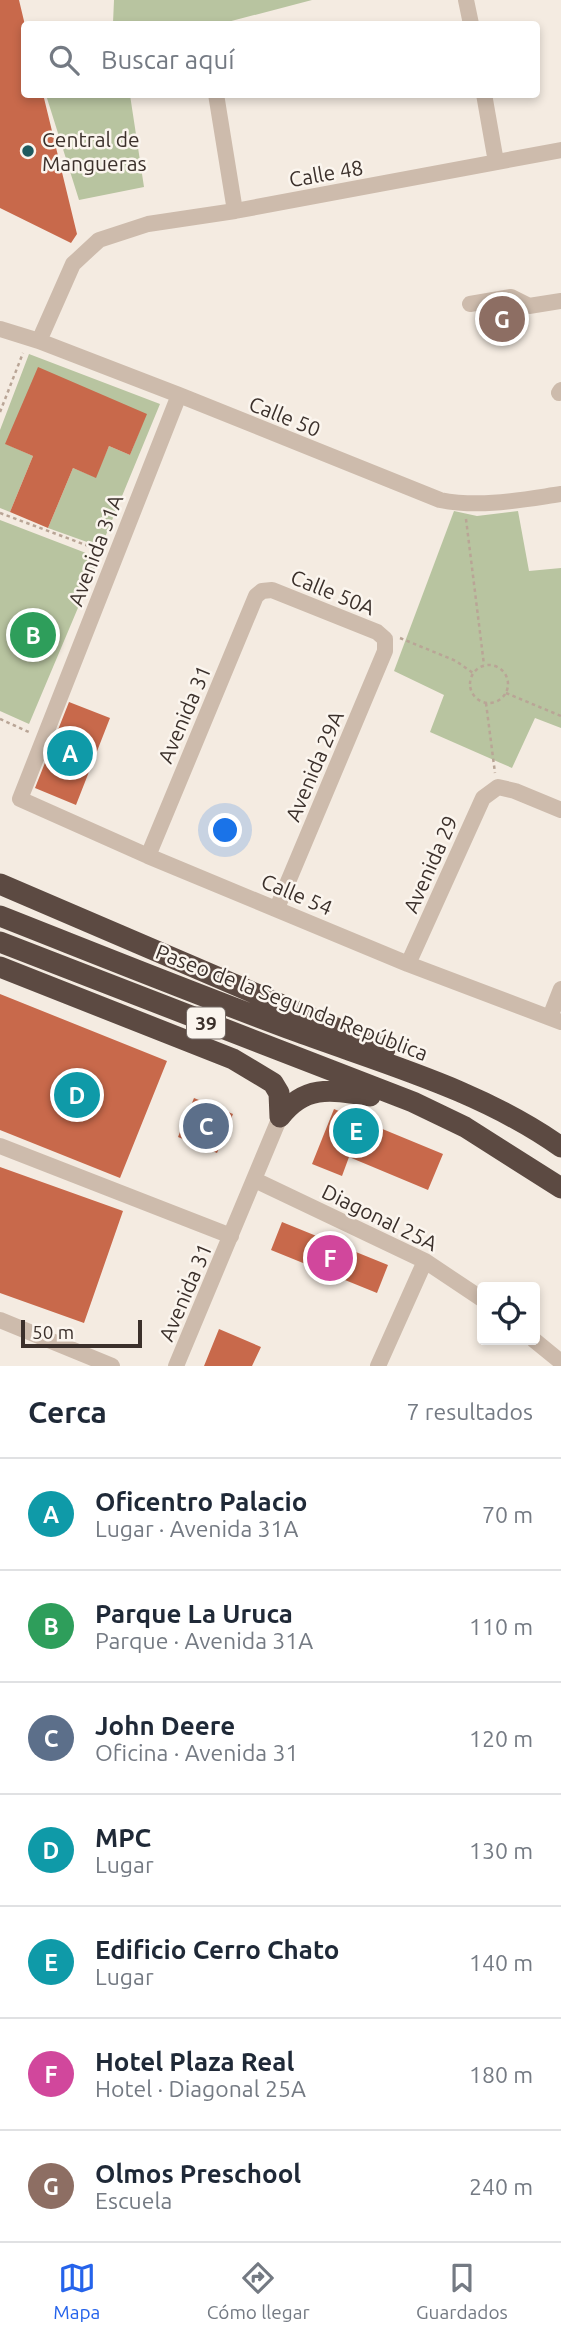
<!DOCTYPE html>
<html lang="es">
<meta charset="utf-8">
<style>
body{margin:0;font-family:Ubuntu,sans-serif;background:#f6f6f7;color:#1f2937}
.controls{position:absolute;right:21px;bottom:21px;display:grid;overflow:hidden;border-radius:7px;box-shadow:0 4px 10px #0003}
.controls button{width:63px;height:63px;display:grid;place-items:center;padding:0;border:0;border-bottom:2px solid #e0e1e3;background:#fff;color:#1f2937;font:35px sans-serif}
.scale{position:absolute;left:21px;bottom:18px;width:121px;box-sizing:border-box;padding-left:7px;border:4px solid #3b302b;border-top:0;font-size:19px;line-height:24px;white-space:nowrap;color:#3b302b;-webkit-text-stroke:5px #fbf5ee;paint-order:stroke}
.you{position:absolute;left:226px;top:831px;width:24px;height:24px;margin:-18px;border:5px solid #fff;border-radius:50%;background:#1a73e8;box-shadow:0 0 0 10px #1a73e833}
.badge{display:grid;place-items:center;width:46px;height:46px;border-radius:50%;background:#2563eb;color:#fff;font-size:23px;font-weight:700}
.pin{position:absolute;translate:-50% -50%;border:4px solid #fff;box-shadow:0 2px 7px #0006}
.list{margin:0;padding:0;list-style:none}
h2{display:flex;justify-content:space-between;align-items:center;height:91px;margin:0;padding:0 28px;font-size:30px}
h2 small{font-size:23px;font-weight:400;color:#747a83}
.list li{display:grid;grid-template-columns:46px 1fr auto;gap:21px;align-items:center;box-sizing:border-box;height:112px;padding:0 28px;border-top:2px solid #e0e1e3}
.list b{display:block;font-size:26px;white-space:nowrap}
.list p{margin:0;font-size:23px;white-space:nowrap;color:#747a83}
.list em{font-size:23px;font-style:normal;color:#747a83}
.icon{flex:none;width:38px;height:38px;fill:none;stroke:currentColor;stroke-width:2;stroke-linecap:round;stroke-linejoin:round}
.map{position:relative;flex:none;width:561px;height:1366px;overflow:hidden}
.search{position:absolute;background:#fff;box-shadow:0 4px 10px #0003;left:21px;right:21px;top:21px;height:77px;display:flex;align-items:center;gap:18px;box-sizing:border-box;padding:0 24px;border-radius:7px;color:#747a83;font-size:26px}
.sheet{height:875px;background:#fff}
nav{display:flex;justify-content:space-around;align-items:center;box-sizing:border-box;height:98px;border-top:2px solid #e0e1e3;background:#fff;font-size:19px;color:#747a83}
nav a{display:grid;justify-items:center;gap:4px}
nav .on{color:#2563eb}
.map>svg:first-child{display:block}
</style>
<div class="map">
<svg width="561" height="1366" viewBox="0 0 561 1366">
<rect width="100%" height="100%" fill="#f4ebe1"/>
<path fill="#b8c4a0" d="M114 0H312L220 24H104L113 23Z
M46 95H130L144 187 79 200Z
M29 354 160 404 101 547 48 528 73 468 95 477 109 446 130 455 146 414 6 444 33 456 10 512 0 508V430Z
M454 511 477 516 518 511 529 571 561 568V728L535 718 512 768 430 732 444 695 394 671Z
M0 520 99 558 29 724 0 711Z"/>
<path fill="#c8694b" d="M0 0H19L24 21V94H43L77 234 71 243 0 208Z
M38 367 147 414 130 455 109 446 96 478 73 468 48 528 10 512 33 456 5 444Z
M69 702 110 718 76 805 35 788Z
M0 994 167 1061 120 1178 0 1130Z
M194 1098 233 1114 217 1153 178 1137Z
M334 1109 443 1154 428 1190 349 1157 342 1176 312 1164Z
M0 1167 123 1211 84 1323 0 1293Z
M282 1222 388 1265 377 1293 271 1250Z
M219 1329 261 1347 252 1366H204Z"/>
<g fill="none" stroke-linecap="round" stroke-linejoin="round">
<path stroke="#b9a596" stroke-width="2.5" stroke-dasharray="3.5 3.5" stroke-linecap="butt" d="M0 412 23 353
M0 513 102 551
M466 519 484 665
M400 638 456 661 473 673
M470 684a19 19 0 1 1 38 0a19 19 0 1 1-38 0Z
M506 693 561 716
M486 703 495 773
M0 719 31 733"/>
<path stroke="#cdbbac" stroke-width="16" d="M466 0 471 24
M216 94 235 211
M484 94 496 162
M470 304 511 297 529 306 561 301
M0 329 39 341 179 395 440 500C481 508 520 500 561 494
M39 341 73 264 99 240 148 224 235 211 561 150
M559 393 561 390
M179 395 20 799 148 856 408 964 561 1022
M148 856 256 596 262 591 272 590 377 632 385 639V651L277 908
M408 964 483 798 498 787 515 791 561 810
M550 1017 561 989
M0 1146 231 1236
M255 1180 425 1261 482 1299
M0 1320 112 1366
M534 1340 561 1362
M176 1366 280 1117
M378 1366 425 1261"/>
<path stroke="#5c4a42" stroke-width="21" d="M0 884 385 1049
M0 916C99 955 198 995 298 1032 388 1065 482 1091 561 1147
M0 942 413 1102 465 1127 561 1188
M0 967 233 1059 273 1083 279 1093 280 1117
M280 1117C305 1084 332 1090 370 1096"/>
</g>
<circle fill="#1f5a5e" stroke="#fbf5ee" stroke-width="2.5" cx="28" cy="151" r="7"/>
<g text-anchor="middle" dominant-baseline="central" stroke-width="5" stroke-linejoin="round" paint-order="stroke">
<rect fill="#fbf5ee" stroke="#756b66" stroke-width="2" x="187" y="1007.5" width="38" height="31" rx="5"/>
<g font-size="19" font-weight="bold" fill="#3b302b">
<text x="206" y="1023">39</text>
</g>
<g font-size="21" fill="#3b302b" stroke="#fbf5ee" text-anchor="start">
<text x="42" y="139">Central de<tspan x="42" dy="24">Mangueras</tspan></text>
</g>
<g font-size="21" fill="#3b302b" stroke="#fbf5ee">
<text transform="translate(326 173) rotate(-10)">Calle 48</text>
<text transform="translate(285 416) rotate(22)">Calle 50</text>
<text transform="translate(95 550) rotate(-69)">Avenida 31A</text>
<text transform="translate(333 592) rotate(22)">Calle 50A</text>
<text transform="translate(184 714) rotate(-67)">Avenida 31</text>
<text transform="translate(314 766) rotate(-67)">Avenida 29A</text>
<text transform="translate(430 864) rotate(-66)">Avenida 29</text>
<text transform="translate(297 894) rotate(23)">Calle 54</text>
<text transform="translate(292 1002) rotate(21)">Paseo de la Segunda República</text>
<text transform="translate(380 1217) rotate(26)">Diagonal 25A</text>
<text transform="translate(185 1292) rotate(-67)">Avenida 31</text>
</g>
</g>
</svg>
<div class="controls">
<button><svg class="icon" aria-label="locate" viewBox="0 0 24 24"><circle cx="12" cy="12" r="6"/><path d="M12 2v4M12 18v4M2 12h4M18 12h4"/></svg></button>
</div>
<div class="scale">50 m</div>
<div class="you"></div>
<div class="pin badge" style="left:70px;top:753px;background:#0f9aa8">A</div>
<div class="pin badge" style="left:33px;top:635px;background:#2e9e5b">B</div>
<div class="pin badge" style="left:206px;top:1126px;background:#5c6f8a">C</div>
<div class="pin badge" style="left:77px;top:1095px;background:#0f9aa8">D</div>
<div class="pin badge" style="left:356px;top:1131px;background:#0f9aa8">E</div>
<div class="pin badge" style="left:330px;top:1258px;background:#d1479c">F</div>
<div class="pin badge" style="left:502px;top:319px;background:#8d6e63">G</div>
<div class="search"><svg class="icon" aria-label="search" viewBox="0 0 24 24"><circle cx="10" cy="10" r="6"/><path d="M15 15l6 6"/></svg>Buscar aquí</div>
</div>
<section class="sheet">
<h2>Cerca<small>7 resultados</small></h2>
<ul class="list">
<li><span class="badge" style="background:#0f9aa8">A</span><div><b>Oficentro Palacio</b><p>Lugar · Avenida 31A</p></div><em>70 m</em></li>
<li><span class="badge" style="background:#2e9e5b">B</span><div><b>Parque La Uruca</b><p>Parque · Avenida 31A</p></div><em>110 m</em></li>
<li><span class="badge" style="background:#5c6f8a">C</span><div><b>John Deere</b><p>Oficina · Avenida 31</p></div><em>120 m</em></li>
<li><span class="badge" style="background:#0f9aa8">D</span><div><b>MPC</b><p>Lugar</p></div><em>130 m</em></li>
<li><span class="badge" style="background:#0f9aa8">E</span><div><b>Edificio Cerro Chato</b><p>Lugar</p></div><em>140 m</em></li>
<li><span class="badge" style="background:#d1479c">F</span><div><b>Hotel Plaza Real</b><p>Hotel · Diagonal 25A</p></div><em>180 m</em></li>
<li><span class="badge" style="background:#8d6e63">G</span><div><b>Olmos Preschool</b><p>Escuela</p></div><em>240 m</em></li>
</ul>
</section>
<nav>
<a class="on"><svg class="icon" aria-label="map" viewBox="0 0 24 24"><path d="M3 6l6-2 6 2 6-2v14l-6 2-6-2-6 2zM9 4v14M15 6v14"/></svg>Mapa</a>
<a><svg class="icon" aria-label="directions" viewBox="0 0 24 24"><path d="M12 3l9 9-9 9-9-9zM9 14v-3h6M13 9l2 2-2 2"/></svg>Cómo llegar</a>
<a><svg class="icon" aria-label="saved" viewBox="0 0 24 24"><path d="M7 4h10v16l-5-4-5 4z"/></svg>Guardados</a>
</nav>
